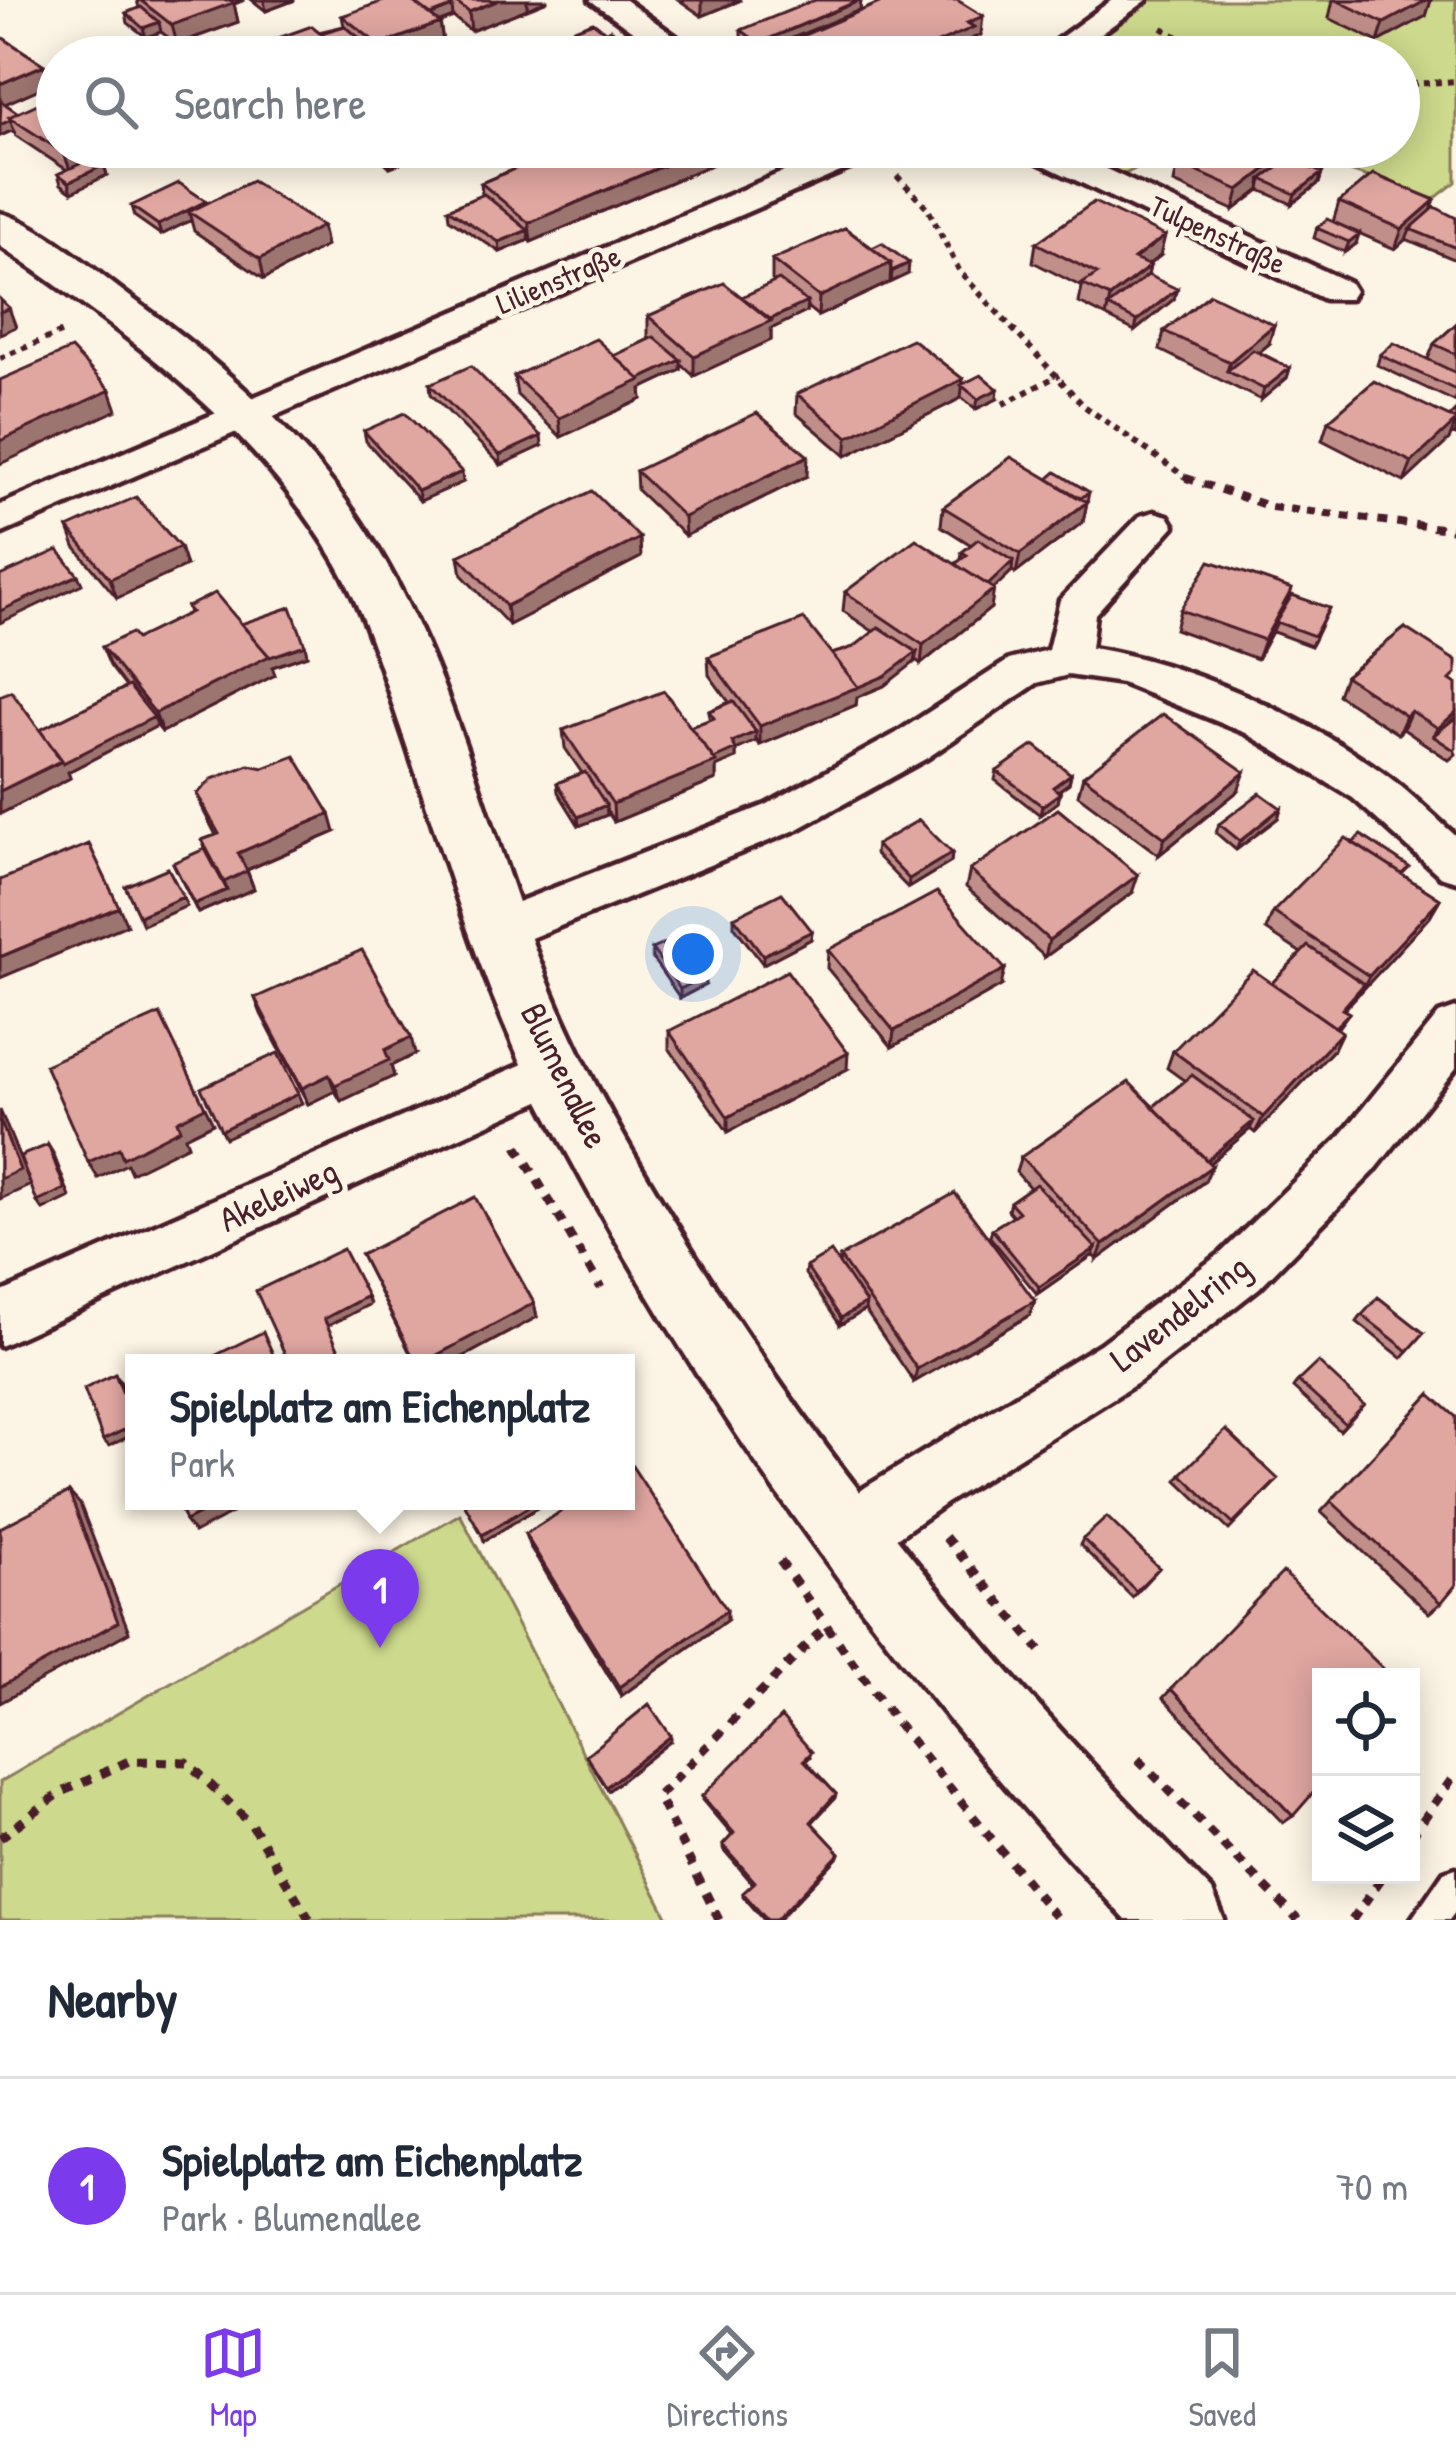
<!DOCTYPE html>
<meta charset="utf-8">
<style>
body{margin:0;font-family:"Patrick Hand",sans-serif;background:#f6f6f7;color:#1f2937}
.controls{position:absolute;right:36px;bottom:36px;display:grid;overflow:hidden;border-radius:0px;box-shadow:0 6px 30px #0003}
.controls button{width:108px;height:108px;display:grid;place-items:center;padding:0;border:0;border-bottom:3px solid #e0e1e3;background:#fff;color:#1f2937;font:60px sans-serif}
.you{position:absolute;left:693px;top:954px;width:42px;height:42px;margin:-30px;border:9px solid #fff;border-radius:50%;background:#1a73e8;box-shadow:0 0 0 18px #1a73e833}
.badge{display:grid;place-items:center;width:78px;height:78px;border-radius:50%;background:#7c3aed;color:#fff;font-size:39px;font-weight:700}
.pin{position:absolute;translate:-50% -99px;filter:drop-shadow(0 3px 6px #0008)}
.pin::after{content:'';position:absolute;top:63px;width:42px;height:36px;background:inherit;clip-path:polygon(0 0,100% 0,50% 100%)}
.popup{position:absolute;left:125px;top:1354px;width:510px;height:156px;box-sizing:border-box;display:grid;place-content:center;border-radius:0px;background:#fff;filter:drop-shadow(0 3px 9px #0005);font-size:39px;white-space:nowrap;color:#747a83}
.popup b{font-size:45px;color:#1f2937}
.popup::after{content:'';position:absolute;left:50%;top:100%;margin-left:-24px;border:24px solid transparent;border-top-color:#fff}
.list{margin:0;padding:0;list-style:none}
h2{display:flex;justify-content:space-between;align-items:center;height:156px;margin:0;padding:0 48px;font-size:51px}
h2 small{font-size:39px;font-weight:400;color:#747a83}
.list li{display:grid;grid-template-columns:78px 1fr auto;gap:36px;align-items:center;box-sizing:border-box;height:216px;padding:0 48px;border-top:3px solid #e0e1e3}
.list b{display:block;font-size:45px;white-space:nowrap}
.list p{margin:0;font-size:39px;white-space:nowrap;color:#747a83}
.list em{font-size:39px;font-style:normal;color:#747a83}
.icon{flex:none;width:66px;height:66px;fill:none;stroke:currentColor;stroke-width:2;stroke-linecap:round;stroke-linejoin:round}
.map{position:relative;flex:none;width:1456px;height:1920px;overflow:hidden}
.search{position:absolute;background:#fff;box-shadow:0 6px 30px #0003;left:36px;right:36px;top:36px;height:132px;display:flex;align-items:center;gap:30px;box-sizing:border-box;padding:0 42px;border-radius:66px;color:#747a83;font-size:45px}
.sheet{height:372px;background:#fff}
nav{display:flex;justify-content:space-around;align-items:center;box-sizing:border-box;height:168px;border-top:3px solid #e0e1e3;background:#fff;font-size:33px;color:#747a83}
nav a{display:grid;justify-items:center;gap:6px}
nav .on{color:#7c3aed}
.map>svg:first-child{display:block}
</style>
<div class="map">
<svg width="1456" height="1920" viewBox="0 0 1456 1920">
<rect width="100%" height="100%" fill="#fcf5e5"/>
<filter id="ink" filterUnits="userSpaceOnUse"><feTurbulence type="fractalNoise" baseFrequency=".00833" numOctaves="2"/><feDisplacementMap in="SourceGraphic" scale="24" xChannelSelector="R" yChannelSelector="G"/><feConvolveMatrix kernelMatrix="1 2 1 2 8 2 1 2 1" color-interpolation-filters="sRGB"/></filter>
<g filter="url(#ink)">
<path fill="#cdd98c" stroke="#8c7c5c" stroke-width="3" d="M1132 0H1456V182L1434 199 1278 147H1399V57H1055Z
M1055 147H1178L1121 176Z
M460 1514 669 1920H0V1782Z"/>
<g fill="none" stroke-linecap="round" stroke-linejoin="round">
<defs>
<path id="service" d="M750 41 758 46C745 57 730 57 714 57Z
M1456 1868V1911L1449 1920H1411L1444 1872Z"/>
<path id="minor" d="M590 0H625L704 57H668Z
M1112 0H1147L1069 57H1034Z
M842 147H886L882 154 0 534V505Z
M1017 147H1059L1350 283 1355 291 1350 299H1324L1021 154Z
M1154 512 1168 516 1174 526 1095 614 1091 648C1186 662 1309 718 1386 775 1411 793 1433 816 1456 836V881L1440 876 1353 798 1246 733 1122 683 1068 675 1037 683 927 758 798 829 516 944 499 949 482 944 475 930 482 916 766 805 895 734 1009 660 1048 650 1060 600 1140 516Z
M1456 1008V1068L1374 1171 1259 1288 1139 1382 946 1503 871 1556 850 1564 829 1556 821 1535 829 1514 866 1487 1100 1344 1221 1253 1338 1139 1439 1014Z
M557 1049 575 1055 582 1070 575 1085 0 1346V1293Z"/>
<path id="tertiary" d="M0 213C42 224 97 273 133 299 233 372 326 455 387 565 459 693 492 844 547 980 589 1084 649 1182 709 1277 851 1501 1027 1701 1212 1891L1224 1920H1126C893 1673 696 1403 540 1101 480 984 445 858 403 734 383 676 366 614 335 561 256 426 126 333 0 246Z"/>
</defs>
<use href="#service" stroke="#4a1f2b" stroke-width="9"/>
<use href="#minor" stroke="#4a1f2b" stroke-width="9"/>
<use href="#tertiary" stroke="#4a1f2b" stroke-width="9"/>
<path stroke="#4a1f2b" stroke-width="6" stroke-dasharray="6 6" stroke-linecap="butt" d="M1162 28 1213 57
M1399 85 1456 81
M897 176 927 207 960 272 1084 406 1191 481
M0 358 65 331
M1003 404 1059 375"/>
<path stroke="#4a1f2b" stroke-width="8" stroke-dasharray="9 9" stroke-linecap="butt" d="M1186 478 1271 507 1456 530"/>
<path stroke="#4a1f2b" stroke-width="9" stroke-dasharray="10 10" stroke-linecap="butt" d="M517 1146 601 1288
M945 1537 1040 1650
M780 1561 896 1722 1058 1920
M1138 1759 1298 1920
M1411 1837 1456 1773
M0 1838 60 1793 129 1761 187 1762 251 1824 310 1920
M719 1920 658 1796 826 1626
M1352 1920 1384 1875"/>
<use href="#service" fill="#fcf5e5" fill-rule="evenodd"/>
<use href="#minor" fill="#fcf5e5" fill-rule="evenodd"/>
<use href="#tertiary" fill="#fcf5e5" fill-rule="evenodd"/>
</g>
<path fill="#c18f8a" stroke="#4a1f2b" stroke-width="3" d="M137 0H244L234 4 238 22 177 44 161 32 146 37 128 23 126 13 139 8Z
M252 0H295L266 11Z
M415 0 547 1 471 31 453 17 440 22 443 42 402 57H373L365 50 350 57H252L250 48 344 26 342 16Z
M679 0H741L702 16Z
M861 0 860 10 759 52 741 40V30Z
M1333 0H1431L1426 16 1378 42 1329 18Z
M981 35 973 38 972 46 948 57H777L778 46Z
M0 36 44 65 50 84 5 104 18 113 124 147 97 160 104 165 107 175 72 192 61 184 58 174 67 170 16 136 14 130 0 136Z
M534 44 630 50 634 57H533L536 56Z
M347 147H443L390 167 373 152 358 157Z
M567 147H741V152L531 242 529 240 500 252 449 219 448 209 482 195 481 183Z
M1178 163 1322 173 1319 183 1292 204 1260 190 1234 210 1174 183Z
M206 201 207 204 322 226 326 246 264 279 194 231 191 220 161 235 134 216 131 206Z
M1339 202 1432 210 1456 218V260L1406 239 1395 249 1333 222Z
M845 228 908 274 818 316 807 307 806 312 771 329V340L694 376 681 364V370L641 389 642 399 561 437 517 395 514 376 614 356 651 338 648 336V316L742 297 775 282 772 280V260Z
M1317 228 1356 244 1345 252 1314 238Z
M1036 243 1160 256 1148 265 1150 266 1148 275 1174 299 1135 331 1079 303 1082 287 1033 262Z
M1456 324V402L1377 365 1380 355 1428 359 1434 344Z
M1164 331 1269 344 1259 352 1290 368 1287 378 1261 400 1160 350Z
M963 379 962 385 997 399 976 409 961 397V398L846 456 796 413 797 394Z
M430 384 542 446 501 465 431 394Z
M1456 410V435L1451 433 1449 440 1404 482 1322 440 1328 421 1449 417Z
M364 431 463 482 420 501 366 441Z
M636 471 807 476 685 536 637 490Z
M1048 479 1089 492 1083 522 1016 573 1012 571 993 589 991 608 921 664 916 660 884 686 857 697 856 705 760 745 756 740 736 750V758L716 767V780L614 822 607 811V815L579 826 558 792 557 783 582 773 565 748 563 730 691 727 709 720V711L729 702 709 675 708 657 832 654 854 647 874 632 843 611 845 592 955 564 961 560 962 552 971 545 941 526 943 507Z
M68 528 186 566 117 598 75 547Z
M459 556 641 557 509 625 462 575Z
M1287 603 1329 608 1311 646 1273 632 1274 628 1257 659 1175 629 1180 610Z
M187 607 305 645 307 655 272 667 275 675 162 732 157 726 68 772 70 778 0 814V696L40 730 126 687 110 666 102 647 136 639 189 613Z
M1405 628 1456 754 1449 760 1403 729 1398 734 1338 695 1345 676Z
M997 771 1071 774 1069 783 1058 791 1060 793 1058 802 1040 815 995 780Z
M1083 776 1238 791 1159 855 1078 795Z
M197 794 335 832 247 870 254 889 198 913 173 863 205 849 202 840 216 835 204 812Z
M1281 808 1278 818 1236 850 1216 833 1219 824Z
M876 845 952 853 951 862 908 888 875 854Z
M970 870 1132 893 1045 957 966 887Z
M1404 876 1440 899 1430 916 1344 1010 1349 1013 1337 1029 1334 1049 1255 1133 1250 1129 1210 1163 1205 1181 1097 1260 1093 1255 1037 1294 990 1237 992 1229 1013 1216 1008 1210 1010 1202 1030 1188 1016 1172 1021 1157 1153 1107 1185 1081 1167 1068 1173 1051 1272 983 1301 953 1266 930 1273 912Z
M734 917 812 931 811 939 763 964 734 926Z
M652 949 705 985 680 998 652 958Z
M828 950 1001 986 892 1047 827 968Z
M255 998 415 1054 391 1066 394 1076 341 1101 335 1091 308 1104 261 1014Z
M669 1031 847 1069 728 1132 669 1048Z
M361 1255 534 1303 537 1317 452 1363H415Z
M840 1257 1035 1301 1030 1315 914 1382 865 1310 840 1325 805 1274 806 1267 839 1264Z
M1362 1315 1424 1333 1402 1358 1357 1322Z
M1298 1381 1364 1405 1340 1431 1293 1388Z
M1430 1394 1441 1603 1429 1613 1321 1512Z
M1181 1474 1273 1485 1229 1530 1177 1480Z
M525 1534 727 1620 621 1696 529 1545Z
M1083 1539 1159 1568 1132 1597 1080 1545Z
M1171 1689 1293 1816 1283 1823 1163 1698Z
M811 1756 806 1761 836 1794 835 1798 812 1823 840 1853 839 1856 778 1920H764L743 1896V1893L753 1884 723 1849V1845L732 1835 702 1800V1796Z"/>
<path fill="#9d7470" stroke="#4a1f2b" stroke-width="3" d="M219 0H244L234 4 238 22 177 44 172 25Z
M264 0H295L266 11Z
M499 0H527V9L471 31 469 12Z
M527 0H547V1L527 9Z
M702 0H741L702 16Z
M861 0 860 10 759 52V43Z
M1427 0H1431L1426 16 1378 42 1384 23Z
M452 7 453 17 425 28 424 18Z
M983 16 981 35 973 38 972 46 948 57H906Z
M159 22 161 32 146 37 143 28Z
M440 23 443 42 402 57H381L379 45Z
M363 41 365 51 350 57H336L334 51Z
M44 65 50 84 0 106V84Z
M10 120 14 130 0 136V125Z
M78 147H124L71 173 64 153Z
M356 147H372L373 152 358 157Z
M390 147H443L390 167 387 148Z
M707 147H741V152L531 242 529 223Z
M1282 157 1277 176 1262 179 1260 190 1234 210 1239 190Z
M104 165 107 175 72 192 69 182Z
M1322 173 1319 183 1292 204 1295 194Z
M1435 200 1428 219 1410 229 1406 239 1395 249 1402 229Z
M206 201 209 211 189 212 191 220 161 235 158 225Z
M322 226 326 246 264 279 260 259Z
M528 230 529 240 500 252 499 242Z
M1359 234 1356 244 1345 252 1349 242Z
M1165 236 1160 256 1130 278 1134 259Z
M891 263 890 282 818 316 819 297Z
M909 263 908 274 891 282 892 272Z
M1150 266 1146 285 1108 306 1106 317 1110 297Z
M1177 289 1174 299 1135 331 1137 321Z
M807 302 806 312 771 329V340L694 376V356Z
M9 308 16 327 0 334V312Z
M1274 325 1269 344 1233 374 1227 371 1230 362Z
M681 360V370L641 389 642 399 561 437 559 418Z
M1290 368 1287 378 1261 400 1264 389Z
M963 379 961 398 846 456 848 437Z
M998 389 997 399 976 409 978 399Z
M110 390 117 410 0 464V441Z
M1456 421 1449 440 1404 482 1412 462Z
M541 436 542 446 501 465 500 455Z
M808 456 807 476 685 536 684 517Z
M462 472 463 482 420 501 418 491Z
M1087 502 1083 522 1016 573 1020 554Z
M640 538 641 557 509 625 506 606Z
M180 547 186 566 117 598 110 579Z
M1013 561 1012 571 985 597 994 589 991 608 921 664 923 645Z
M78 575 82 584 0 623V611Z
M1292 589 1285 608 1257 659 1264 640Z
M305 645 307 655 272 667 275 675 162 732 155 713 269 656Z
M917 652 915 662 884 686 857 697 856 705 760 745V726Z
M1411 711 1403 729 1398 734 1406 716Z
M1456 712V723L1433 736 1438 728Z
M154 717 157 726 68 772 70 778 0 814V791Z
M756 732V741L736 750V758L716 767V780L614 822 613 804 732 742Z
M1245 772 1238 791 1159 855 1165 838Z
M1071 774 1069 783 1051 796 1053 787Z
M1060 793 1058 802 1040 815 1042 806Z
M606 805 607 815 579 826 578 817Z
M1281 808 1278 818 1236 850 1240 841Z
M330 814 335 832 244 871 238 853Z
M952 853 951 862 908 888 909 879Z
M247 871 254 889 198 913 194 904 227 890 224 882Z
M1138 875 1132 893 1045 957 1049 940Z
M183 897 187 906 143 925 139 916Z
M1440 899 1430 916 1360 993 1369 976Z
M119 907 127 925 0 978V957Z
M812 931 811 939 763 964V955Z
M1005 969 1001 986 892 1047 894 1031Z
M705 976V985L680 998V989Z
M1342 1032 1334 1049 1255 1133 1263 1117Z
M411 1037 415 1054 391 1066 394 1076 341 1101 335 1085 385 1050Z
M848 1053 847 1069 728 1132V1117Z
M329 1075 335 1091 308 1104 302 1088Z
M298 1094 302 1103 225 1138 221 1130Z
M205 1107 213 1123 185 1137 188 1145 131 1173 127 1164 98 1178 88 1162Z
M0 1110 31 1185 0 1199Z
M1254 1121 1250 1129 1198 1173 1201 1165Z
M48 1145 53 1153 70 1197 43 1210 37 1202Z
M1212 1166 1205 1181 1097 1260 1103 1245Z
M1096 1248 1093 1255 1037 1294 1039 1287Z
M367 1296 370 1304 328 1326 324 1319Z
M1035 1301 1030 1315 914 1382 917 1369Z
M534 1303 537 1317 452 1363H422Z
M866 1303 865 1310 840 1325 841 1318Z
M115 1374 120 1381 134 1415V1420Z
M134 1425V1434L109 1446 103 1440Z
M69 1492 80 1504 129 1632 0 1703V1687Z
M224 1501H254L194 1533 185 1521Z
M538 1501H541L542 1505 484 1541 482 1535Z
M727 1610V1620L621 1696 619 1687Z
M671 1736V1741L608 1791 606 1787Z
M840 1853 839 1856 778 1920H776Z"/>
<path fill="#e0a6a0" stroke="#4a1f2b" stroke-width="3" d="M140 0H230L233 3 172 25Z
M386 0H411L440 23 379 45 342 16Z
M415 0H441L452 7 431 15 412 1Z
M452 0H499L469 12Z
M815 0H860L759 43 741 30Z
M886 0H957L983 16 967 23 974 27 906 57H795L778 46Z
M1336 0H1427L1384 23Z
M141 7 159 22 143 28 126 13Z
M593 22 634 53 623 57H551L534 44Z
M312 26 350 56 260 57 250 48Z
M345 26 363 41 341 49 321 33Z
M610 29 630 43 624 45 606 31Z
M0 36 44 65 0 84Z
M57 95V147H78L64 153 9 117Z
M1 101 18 113 9 117 10 120 0 125Z
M567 147H707L529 223 481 183Z
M1199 147H1260L1282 157 1239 190 1178 163Z
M1281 155 1322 173 1295 194 1262 179 1280 166Z
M93 158 104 165 69 182 58 174Z
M1373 174 1435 200 1402 229 1339 202Z
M252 181 322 226 260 259 189 212Z
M179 183 206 201 158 225 131 206Z
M484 194 528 230 499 242 448 209Z
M1094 202 1165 236 1134 259 1150 266 1110 297 1082 284 1097 274 1036 243Z
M1435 207 1456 218V248L1410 229Z
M1327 219 1359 234 1349 242 1317 228Z
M845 228 891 263 819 297 772 260Z
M882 243 909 263 891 271V263L872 248Z
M1148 275 1177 289 1137 321 1108 306Z
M779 280 807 302 770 319 742 297Z
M724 283 771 321 694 356 648 316Z
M1210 294 1274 325 1230 362 1164 331Z
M0 299 9 308 0 312Z
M1456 324V354L1434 344Z
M654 337 681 360 640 379 614 356Z
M596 339 641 380 559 418 514 376Z
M912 339 963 379 848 437 797 394Z
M1394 343 1456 373V390L1380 355Z
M71 349 110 390 0 441V380Z
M1253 350 1290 368 1264 389 1227 371Z
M471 366 541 436 500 455 430 384Z
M981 375 998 389 978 399 961 385Z
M1374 381 1456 420V421L1412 462 1328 421Z
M405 413 462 472 418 491 364 431Z
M757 413 808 456 684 517 636 471Z
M1011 457 1087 502 1020 554 943 507Z
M1056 472 1089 492 1080 499 1048 479Z
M592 491 640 538 506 606 459 556Z
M136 497 180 547 110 579 68 528Z
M916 539 994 589 923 645 845 592Z
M978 539 1013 561 988 585 955 564 967 555 962 552Z
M58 550 78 575 0 611V576Z
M1210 561 1292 589 1264 640 1180 610Z
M215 593 269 656 155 713 102 647 131 633 136 639 191 612 187 607Z
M1292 595 1329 608 1314 636 1276 622Z
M291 607 305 645 270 657 241 624Z
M804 619 858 687 760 726 708 657Z
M879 627 917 652 885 676 854 689 858 687 832 654 854 647Z
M1405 628 1456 661V674L1450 680 1456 684V712L1438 728 1411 711 1406 716 1345 676Z
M129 686 154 717 63 763 40 730Z
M11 691 62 760 0 791V696Z
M664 691 716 762 613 804 563 730Z
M733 701 756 732 732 742 736 749 714 759 690 727 714 718 709 711Z
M1163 714 1245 772 1165 838 1083 776Z
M1456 717V748L1454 750 1433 736Z
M1034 745 1071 774 1053 787 1060 793 1042 806 997 771Z
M295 756 330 814 238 853 247 871 224 882 202 840 219 834 197 794 212 779 249 765 264 768Z
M585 772 606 805 578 817 557 783Z
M1260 793 1281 808 1240 841 1219 824Z
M1058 809 1138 875 1049 940 970 870Z
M919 820 952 853 909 879 876 845Z
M1361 835 1409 867 1402 874 1353 843Z
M1346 838 1440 899 1369 976 1273 912Z
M89 844 119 907 0 957V880Z
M205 849 227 890 194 904 173 863Z
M168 868 183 897 139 916 125 886Z
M937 892 1005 969 894 1031 828 950Z
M782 893 812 931 763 955 734 917Z
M677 938 705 976 680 989 652 949Z
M1308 946 1364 984 1342 1009 1349 1013 1335 1027 1272 983Z
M362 950 411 1037 385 1050 389 1060 335 1085 329 1075 302 1088 255 998Z
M1253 970 1342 1032 1263 1117 1173 1051Z
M787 971 848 1053 728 1117 669 1031Z
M160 1014 205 1107 177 1121 180 1129 123 1158 119 1148 88 1162 45 1065Z
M278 1053 298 1094 221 1130 201 1088Z
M1192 1075 1254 1121 1207 1160 1153 1107Z
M1129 1082 1212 1166 1103 1245 1021 1157Z
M0 1120 20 1170 0 1179Z
M48 1145 65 1189 37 1202 20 1156Z
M1036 1184 1096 1248 1039 1287 992 1229 1019 1212 1010 1202Z
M955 1193 1035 1301 917 1369 840 1257Z
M475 1197 534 1303 422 1363H416L361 1255Z
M343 1249 367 1296 324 1319 342 1356 328 1363H289L256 1291Z
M831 1252 866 1303 841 1318 806 1267Z
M1378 1297 1424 1333 1408 1351 1362 1315Z
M263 1332 277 1363H200Z
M1318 1362 1364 1405 1345 1424 1298 1381Z
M115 1374 134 1420V1425L103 1440 84 1389Z
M1430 1394 1456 1417V1585L1441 1603 1331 1501Z
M1226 1430 1278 1479 1233 1524 1181 1474Z
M632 1466 727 1610 619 1687 525 1534 578 1501H626V1470Z
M69 1492 118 1622 0 1687V1528Z
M177 1501H224L185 1521Z
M472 1501H538L482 1535 465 1505Z
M1107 1517 1159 1568 1136 1591 1083 1539Z
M1283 1572 1392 1677H1321V1784L1293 1816 1171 1689Z
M649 1704 671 1736 606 1787 586 1755Z
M781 1717 812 1752 804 1760 836 1794 811 1822 840 1853 776 1920H767L743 1893 755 1882 723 1845 734 1833 702 1796Z"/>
</g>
<g text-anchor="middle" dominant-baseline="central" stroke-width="10" stroke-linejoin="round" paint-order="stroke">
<g font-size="30" fill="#4a1f2b" stroke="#fcf5e5">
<text transform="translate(1218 234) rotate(25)">Tulpenstraße</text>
<text transform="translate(558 279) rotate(-23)">Lilienstraße</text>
</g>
<g font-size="36" fill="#4a1f2b" stroke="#fcf5e5">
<text transform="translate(566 1075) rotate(64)">Blumenallee</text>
<text transform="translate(278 1194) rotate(-25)">Akeleiweg</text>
<text transform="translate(1179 1312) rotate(-38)">Lavendelring</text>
</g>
</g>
</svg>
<div class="controls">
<button><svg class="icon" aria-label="locate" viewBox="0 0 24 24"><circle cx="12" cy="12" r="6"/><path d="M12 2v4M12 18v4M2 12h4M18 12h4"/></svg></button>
<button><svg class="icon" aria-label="layers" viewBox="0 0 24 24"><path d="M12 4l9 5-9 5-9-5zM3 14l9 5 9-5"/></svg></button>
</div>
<div class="you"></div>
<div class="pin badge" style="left:380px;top:1648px">1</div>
<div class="popup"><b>Spielplatz am Eichenplatz</b>Park</div>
<div class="search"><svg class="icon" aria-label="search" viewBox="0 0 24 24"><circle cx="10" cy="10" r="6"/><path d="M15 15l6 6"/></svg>Search here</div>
</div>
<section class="sheet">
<h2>Nearby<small></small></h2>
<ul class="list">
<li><span class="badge">1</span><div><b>Spielplatz am Eichenplatz</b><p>Park · Blumenallee</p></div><em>70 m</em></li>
</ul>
</section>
<nav>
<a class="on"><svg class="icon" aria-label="map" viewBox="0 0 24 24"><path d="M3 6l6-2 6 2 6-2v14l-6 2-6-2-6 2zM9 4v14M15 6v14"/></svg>Map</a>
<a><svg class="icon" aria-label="directions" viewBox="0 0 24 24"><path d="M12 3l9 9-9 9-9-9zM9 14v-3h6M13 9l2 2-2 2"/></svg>Directions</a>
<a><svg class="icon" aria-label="saved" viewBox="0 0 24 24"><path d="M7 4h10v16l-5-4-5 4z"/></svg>Saved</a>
</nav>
